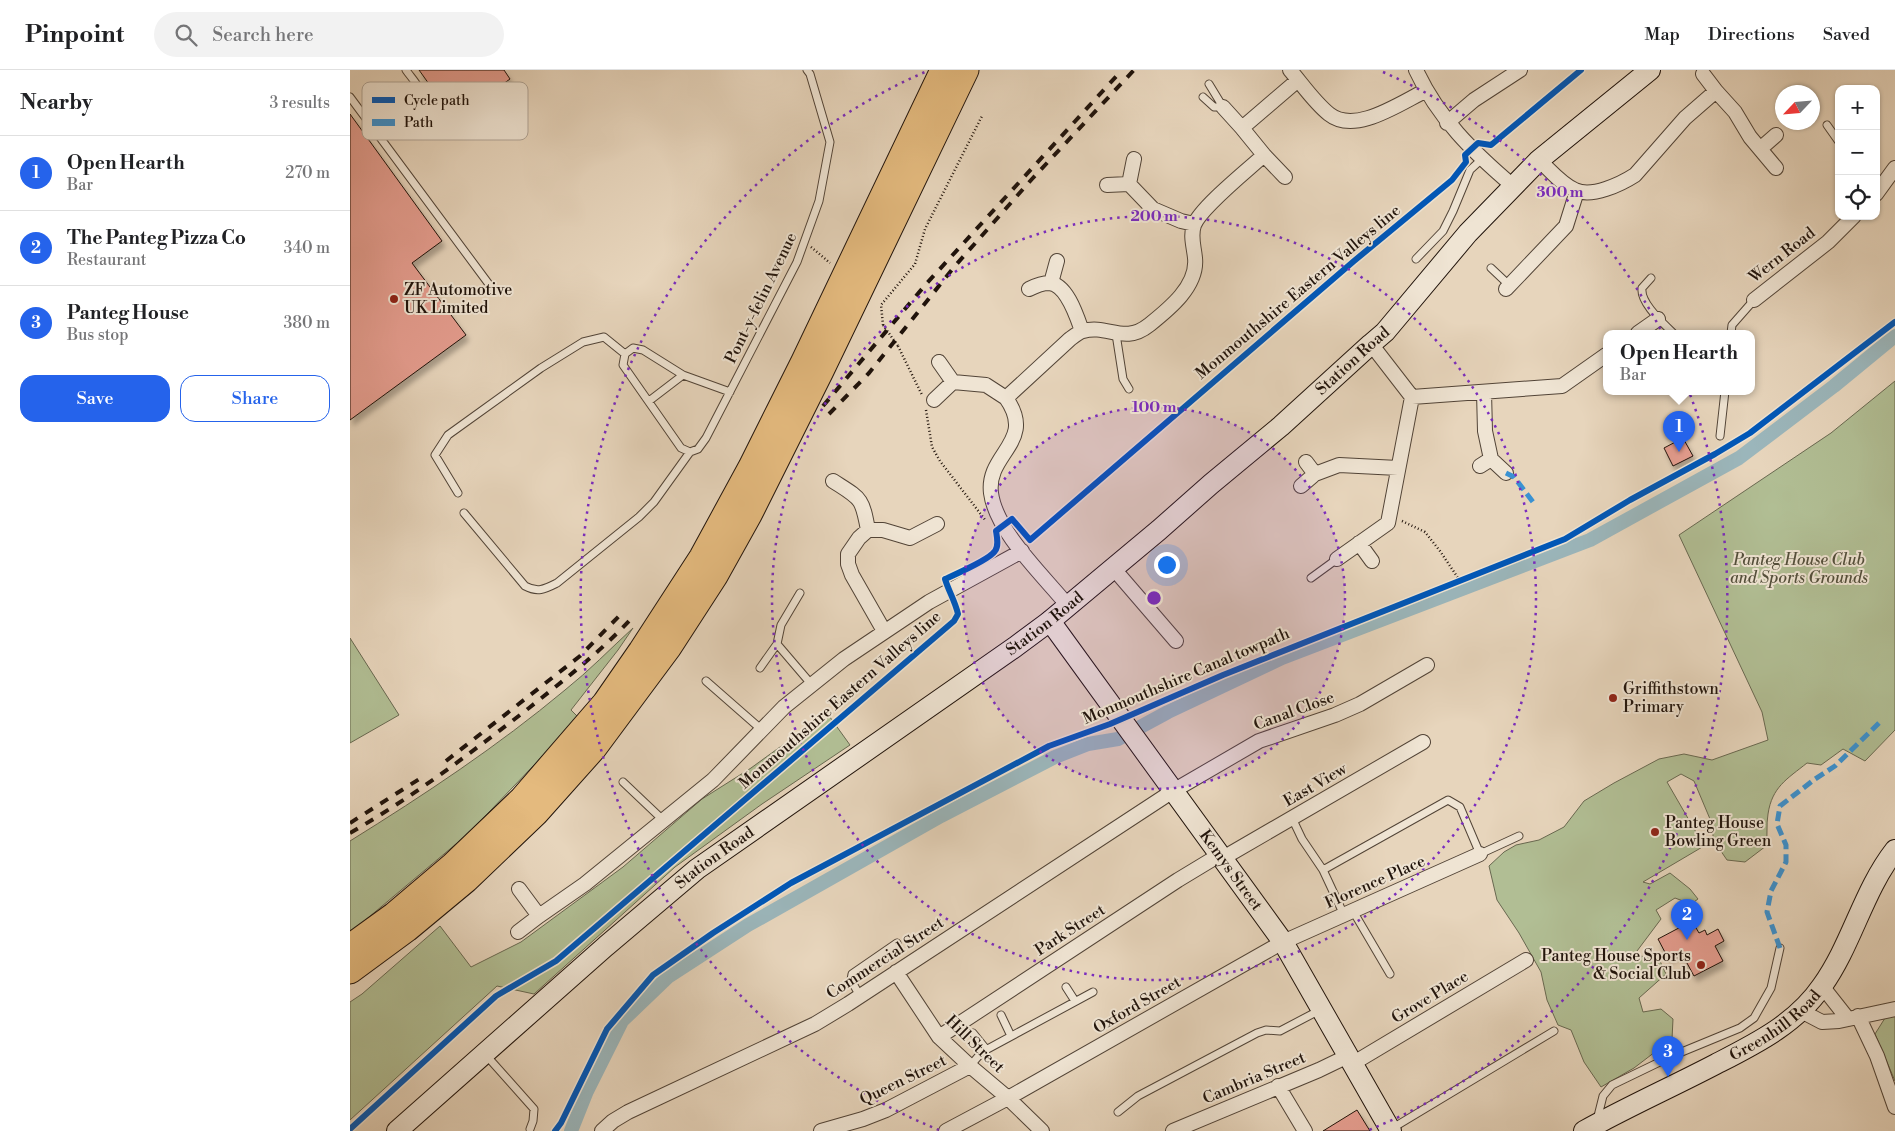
<!DOCTYPE html>
<meta charset="utf-8">
<style>
body{margin:0;font-family:"Libre Bodoni",serif;background:#f2f2f2;color:#202124}
.controls{position:absolute;right:15px;top:15px;display:grid;overflow:hidden;border-radius:10px;box-shadow:0 1px 4px #0004}
.controls button{width:45px;height:45px;display:grid;place-items:center;padding:0;border:0;border-bottom:1px solid #e0e0e0;background:#fff;color:#202124;font:25px sans-serif}
.compass{position:absolute;left:1425px;top:15px;width:45px;height:45px;border-radius:50%;background:#fff;box-shadow:0 1px 4px #0004;rotate:244deg}
.you{position:absolute;left:816px;top:494px;width:18px;height:18px;margin:-12px;border:4px solid #fff;border-radius:50%;background:#1a73e8;box-shadow:0 0 0 8px #1a73e833}
.badge{display:grid;place-items:center;width:32px;height:32px;border-radius:50%;background:#2563eb;color:#fff;font-size:16px;font-weight:700}
.pin{position:absolute;translate:-50% -41px;filter:drop-shadow(0 1px 2px #0008)}
.pin::after{content:'';position:absolute;top:26px;width:18px;height:15px;background:inherit;clip-path:polygon(0 0,100% 0,50% 100%)}
.popup{position:absolute;left:1253px;top:260px;width:152px;height:65px;box-sizing:border-box;display:grid;place-content:center;border-radius:10px;background:#fff;filter:drop-shadow(0 1px 4px #0005);font-size:16px;white-space:nowrap;color:#757577}
.popup b{font-size:19px;color:#202124}
.popup::after{content:'';position:absolute;left:50%;top:100%;margin-left:-10px;border:10px solid transparent;border-top-color:#fff}
.list{margin:0;padding:0;list-style:none}
h2{display:flex;justify-content:space-between;align-items:center;height:65px;margin:0;padding:0 20px;font-size:21px}
h2 small{font-size:16px;font-weight:400;color:#757577}
.list li{display:grid;grid-template-columns:32px 1fr auto;gap:15px;align-items:center;box-sizing:border-box;height:75px;padding:0 20px;border-top:1px solid #e0e0e0}
.list b{display:block;font-size:19px;white-space:nowrap}
.list p{margin:0;font-size:16px;white-space:nowrap;color:#757577}
.list em{font-size:16px;font-style:normal;color:#757577}
.actions{display:flex;gap:10px;padding:15px 20px}
.actions a{flex:1;padding:11px 0;border:1px solid #2563eb;border-radius:15px;text-align:center;font-size:18px;color:#2563eb}
.actions .main{background:#2563eb;color:#fff}
.icon{flex:none;width:28px;height:28px;fill:none;stroke:currentColor;stroke-width:2;stroke-linecap:round;stroke-linejoin:round}
.map{position:relative;flex:none;width:1545px;height:1061px;overflow:hidden}
header{display:flex;align-items:center;gap:30px;box-sizing:border-box;height:70px;padding:0 25px;background:#fff;border-bottom:1px solid #e0e0e0}
header strong{font-size:24px}
nav{display:flex;gap:28px;margin-inline-start:auto;font-size:18px}
.search{width:350px;height:45px;background:#f2f2f2;display:flex;align-items:center;gap:12px;box-sizing:border-box;padding:0 18px;border-radius:28px;color:#757577;font-size:19px}
main{display:flex}
aside{flex:1;background:#fff}
.map>svg:first-child{display:block}
</style>
<header>
<strong>Pinpoint</strong>
<div class="search"><svg class="icon" aria-label="search" viewBox="0 0 24 24"><circle cx="10" cy="10" r="6"/><path d="M15 15l6 6"/></svg>Search here</div>
<nav><a>Map</a><a>Directions</a><a>Saved</a></nav>
</header>
<main>
<aside>
<h2>Nearby<small>3 results</small></h2>
<ul class="list">
<li><span class="badge">1</span><div><b>Open Hearth</b><p>Bar</p></div><em>270 m</em></li>
<li><span class="badge">2</span><div><b>The Panteg Pizza Co</b><p>Restaurant</p></div><em>340 m</em></li>
<li><span class="badge">3</span><div><b>Panteg House</b><p>Bus stop</p></div><em>380 m</em></li>
</ul>
<div class="actions"><a class="main">Save</a><a>Share</a></div>
</aside>
<div class="map">
<svg width="1545" height="1061" viewBox="0 0 1545 1061">
<defs>
<filter id="shadow"><feDropShadow dx="3" dy="5.5" stdDeviation="2.5" flood-color="#0004"/></filter>
</defs>
<rect width="100%" height="100%" fill="#e7d5bc"/>
<filter id="stains"><feTurbulence type="fractalNoise" baseFrequency=".004" numOctaves="4"/><feColorMatrix values="0 0 0 0 .2 0 0 0 0 .09 0 0 0 0 .02 0 0 0 .5 -.17"/></filter>
<radialGradient id="worn" r=".72"><stop offset=".6" stop-color="#630" stop-opacity="0"/><stop offset="1" stop-color="#630" stop-opacity=".3"/></radialGradient>
<path fill="#b1be94" stroke="#686850" d="M1545 311V660L1515 691 1493 679 1471 695 1457 693C1437 709 1422 717 1418 744 1416 755 1418 765 1416 776L1395 792 1377 790 1364 771 1360 749 1344 711 1331 704 1317 712 1354 776 1293 812 1300 814 1320 803 1340 819 1348 829 1341 834 1325 828 1306 840 1311 849 1284 885 1309 889 1316 904 1289 928 1293 942 1311 939 1323 949 1322 969 1284 998 1251 1017 1234 992 1221 960 1208 955 1197 930 1191 902 1169 863 1147 830 1139 796 1154 782 1166 775 1189 770 1214 757 1234 731 1264 713 1309 689 1334 684 1362 690 1418 670 1412 642 1329 465 1481 363Z
M283 558 268 580 221 640 229 648 119 763 0 863V771C74 725 148 676 215 620 239 601 260 579 283 558Z
M0 568 49 645 0 673Z
M477 643 500 675 412 734 325 797 184 924 147 916 0 1050V932L12 924 90 856 121 897 171 872 273 797 352 729 401 698Z
M1545 946V1011L1525 964 1535 948Z"/>
<g fill="none" stroke-linecap="round" stroke-linejoin="round">
<path stroke="#9bb6bb" stroke-width="14" d="M221 1061 237 1021 272 951 318 907 398 855 591 746 705 687 738 674 768 669 818 642 932 588 1240 470 1389 388 1484 316 1545 266"/>
</g>
<path fill="#e59d8f" stroke="#20130b" filter="url(#shadow)" d="M69 0H154L160 9 104 49Z
M0 44 92 171 62 193 116 265 0 350Z
M1333 368 1343 386 1323 396 1314 378Z
M1342 851 1349 863 1355 860 1357 865 1368 859 1374 871 1365 876 1373 891 1344 906 1331 882 1318 888 1308 869Z
M1007 1040 1020 1061H973Z"/>
<g fill="none" stroke-linecap="round" stroke-linejoin="round">
<defs>
<path id="lane" d="M859 14 873 37
M0 27 141 217
M853 27 864 37H873
M1477 55 1489 72
M27 63 70 32C76 22 62 9 56 0
M1066 189 1093 161 1103 141 1120 100 1132 89
M1141 198 1159 215
M1301 208 1292 218C1290 233 1313 253 1323 263
M1381 263 1382 255 1404 230
M766 264 773 309 779 319
M380 322 333 305 293 280 283 278 275 284 273 295 331 378 340 382 348 379 356 368 447 192 469 131 480 72 460 4 457 0
M299 331 333 305
M1370 366 1375 321
M108 423 85 385 98 365 191 298 233 272 254 267 275 284
M114 443 175 516C188 523 195 519 207 513L289 447 304 432 340 382
M961 508 987 489
M450 523 431 555 427 574 462 615
M410 598 427 574
M356 611 412 660
M273 712 313 750
M942 748 952 769 973 800
M1003 841 1040 904
M994 845 973 800 1098 730 1110 737 1130 784 1169 766
M716 917 725 931
M510 926 501 910 502 904 547 873
M651 945 661 966
M623 963 636 979
M135 984 184 1039 183 1051 180 1059
M620 996 632 982 743 922
M768 1042 788 1026 907 963 916 960 930 961 970 940
M1247 1050 1253 1026 1262 1015 1322 986 1390 958 1404 948 1421 918 1430 878
M1041 1059 1204 961"/>
<path id="street" d="M940 0C952 14 964 32 979 44 1005 65 1050 33 1075 21
M1066 0C1088 48 1123 82 1163 116
M1353 4 1366 21
M873 37 892 58
M1097 53 1124 30 1170 0
M1410 79 1426 65
M914 85 935 107
M1189 90C1200 100 1211 114 1225 120 1242 128 1271 114 1285 105L1335 48 1366 21 1385 42 1400 67 1426 98
M779 114 803 139 831 151 844 154
M757 115 779 114 784 89
M1526 124 1545 98
M701 213 707 191
M679 219C685 216 691 213 699 213 717 214 727 247 732 261
M1156 219 1216 156 1227 121
M1404 230 1478 172 1504 146
M1288 263 1308 249
M1021 274 1062 327 1212 316 1256 285
M589 292 603 312
M1134 322 1135 361 1141 389 1156 403
M584 330 603 312 636 315 656 328
M956 392 965 404
M1130 396 1141 389
M483 411C511 429 512 427 518 460
M951 416 965 404 989 395 1048 398
M1009 473 1022 491
M987 489 1038 453 1062 327
M764 499 826 571
M718 536C694 506 646 462 641 423 636 383 687 372 656 328L720 269C724 266 729 262 733 261 758 254 774 275 799 255 819 239 848 216 845 188 844 177 840 166 844 155 851 137 899 99 914 85L892 58 948 10
M534 561 502 505 498 494V484L509 468 518 460H533L560 468 587 454
M873 788 1073 672
M169 819 189 846 235 814 363 710 434 637 494 589 579 532 672 481
M168 862 189 846
M546 902 589 967 620 996 658 1028 692 1061
M1472 916 1498 949
M1451 941 1472 952 1489 951 1545 939
M1508 946 1527 986 1545 1037
M589 967 828 810 871 784
M1002 994 1176 890
M928 1016 955 1061
M252 1061 263 1051 278 1042 465 954 498 934 823 721 909 671 985 645 1010 634 1077 595
M471 1061 513 1049 536 1040 620 996
M596 1061 658 1028 933 872 1130 784
M823 1061 969 1000 998 986"/>
<g id="secondary">
<path id="s1" d="M700 551 933 872 1041 1061"/>
<path id="s2" d="M47 1061 256 876 347 799 665 577 700 551 809 460 861 414 931 356 1021 274 1035 262 1118 163 1189 90 1300 0"/>
<path id="s3" d="M1234 1061C1277 1037 1322 1017 1366 994 1405 974 1446 954 1472 916 1502 874 1513 821 1545 780"/>
</g>
<path id="highway" d="M0 877 44 845 103 795 172 729 255 633 291 581 352 487 401 397 454 291 593 0
M0 901 57 859 116 810 186 743 244 678 319 577 365 506 399 445 471 301 616 0"/>
</defs>
<use href="#lane" stroke="#524437" stroke-width="9"/>
<use href="#street" stroke="#524437" stroke-width="16"/>
<use href="#secondary" stroke="#20130b" stroke-width="22"/>
<use href="#highway" stroke="#20130b" stroke-width="27"/>
<path stroke="#20130b" stroke-width="2.5" stroke-dasharray="1 2.5" stroke-linecap="butt" d="M461 177 480 193
M533 255 531 235 565 194 575 159 632 46
M548 276 572 325
M576 340 582 377 590 391 636 451
M1052 451 1075 462 1090 481 1110 511"/>
<use href="#lane" stroke="#efe4d3" stroke-width="7"/>
<use href="#street" stroke="#efe4d3" stroke-width="14"/>
<use href="#secondary" stroke="#efe4d3" stroke-width="20"/>
<use href="#highway" stroke="#e4ba7e" stroke-width="25"/>
<path stroke="#20130b" stroke-width="4" stroke-dasharray="9 9" stroke-linecap="butt" d="M473 336 577 213 772 0
M479 344 519 303 605 196 682 109 784 0
M96 691 230 586 273 542
M0 753 74 706
M0 763C63 727 122 682 179 638 214 610 249 583 280 550"/>
<path stroke="#20130b" stroke-width="2.5" stroke-dasharray="1 2.5" stroke-linecap="butt" d="M533 255 548 276"/>
<path stroke="#3a92d2" stroke-width="5" stroke-dasharray="10 5" stroke-linecap="butt" d="M1156 403 1164 407 1183 432
M1430 878 1417 842 1421 821 1436 792V775L1427 754 1430 736 1465 709 1485 696 1529 653"/>
<defs>
<path id="cycleway" d="M0 1059 146 926 206 891 604 551 608 544C605 531 599 522 595 509 606 504 639 490 645 481 649 476 647 467 646 461L662 449 680 470 1004 191 1102 110 1116 92 1115 85 1128 73 1141 75 1231 0
M205 1061 211 1053 257 959 303 905 363 863 441 813 699 676 760 654 873 605 1215 469 1280 430 1365 384 1400 363 1545 252"/>
</defs>
<use href="#cycleway" stroke="#efe4d3" stroke-width="9"/>
<use href="#cycleway" stroke="#0057b8" stroke-width="6"/>
</g>
<circle cx="804" cy="528" r="191" fill="#7b2cbf" fill-opacity=".12"/>
<g fill="none" stroke="#7b2cbf" stroke-width="2.5" stroke-dasharray="2.5 5">
<circle cx="804" cy="528" r="191"/>
<circle cx="804" cy="528" r="382"/>
<path d="M589 1060A574 574 0 0 1 575 2M1033 2A574 574 0 0 1 1019 1060"/>
</g>
<g fill="#8f2418" stroke="#efe4d3" stroke-width="2">
<circle cx="44" cy="229" r="5"/>
<circle cx="1263" cy="628" r="5"/>
<circle cx="1305" cy="762" r="5"/>
<circle cx="1351" cy="895" r="5"/>
</g>
<g text-anchor="middle" dominant-baseline="central" stroke-width="4" stroke-linejoin="round" paint-order="stroke">
<g font-size="16" fill="#20130b" stroke="#efe4d3">
<text transform="translate(1432 185) rotate(-38)">Wern Road</text>
<text transform="translate(948 222) rotate(-40)">Monmouthshire Eastern Valleys line</text>
<text transform="translate(411 228) rotate(-64)">Pont-y-felin Avenue</text>
<text stroke="none"><textPath href="#s2" startOffset="1229">Station Road</textPath></text>
<text stroke="none"><textPath href="#s2" startOffset="824">Station Road</textPath></text>
<text transform="translate(836 606) rotate(-23)">Monmouthshire Canal towpath</text>
<text transform="translate(490 630) rotate(-41)">Monmouthshire Eastern Valleys line</text>
<text transform="translate(944 641) rotate(-20)">Canal Close</text>
<text transform="translate(965 715) rotate(-30)">East View</text>
<text stroke="none"><textPath href="#s2" startOffset="419">Station Road</textPath></text>
<text stroke="none"><textPath href="#s1" startOffset="308">Kemys Street</textPath></text>
<text transform="translate(1025 812) rotate(-24)">Florence Place</text>
<text transform="translate(720 860) rotate(-33)">Park Street</text>
<text transform="translate(535 888) rotate(-33)">Commercial Street</text>
<text transform="translate(1080 927) rotate(-31)">Grove Place</text>
<text transform="translate(787 935) rotate(-30)">Oxford Street</text>
<text stroke="none"><textPath href="#s3" startOffset="219">Greenhill Road</textPath></text>
<text transform="translate(625 974) rotate(44)">Hill Street</text>
<text transform="translate(904 1008) rotate(-23)">Cambria Street</text>
<text transform="translate(553 1010) rotate(-26)">Queen Street</text>
</g>
<g font-size="16" fill="#20130b" stroke="#efe4d3" text-anchor="start">
<text x="54" y="220">ZF Automotive<tspan x="54" dy="18">UK Limited</tspan></text>
<text x="1273" y="619">Griffithstown<tspan x="1273" dy="18">Primary</tspan></text>
<text x="1315" y="753">Panteg House<tspan x="1315" dy="18">Bowling Green</tspan></text>
<text x="1341" y="886" text-anchor="end">Panteg House Sports<tspan x="1341" dy="18">&amp; Social Club</tspan></text>
</g>
<g font-size="16" font-style="italic" fill="#534f3b" stroke="#efe4d3">
<text x="1449" y="490">Panteg House Club<tspan x="1449" dy="18">and Sports Grounds</tspan></text>
</g>
</g>
<rect x="12" y="12" width="166" height="58" rx="8" fill="#efe4d3" stroke="#b1a597" stroke-width="1"/>
<rect x="22" y="27" width="23" height="6" fill="#0057b8"/>
<rect x="22" y="49" width="23" height="7" fill="#3a92d2"/>
<g font-size="14" fill="#20130b">
<text x="54" y="35">Cycle path</text>
<text x="54" y="57">Path</text>
</g>
<circle cx="804" cy="528" r="8" fill="#7b2cbf" stroke="#efe4d3" stroke-width="2.5"/>
<g font-size="15" text-anchor="middle" font-weight="bold" fill="#7b2cbf" stroke="#efe4d3" stroke-width="4" stroke-linejoin="round" paint-order="stroke">
<text x="1210" y="127">300 m</text>
<text x="804" y="151">200 m</text>
<text x="804" y="342">100 m</text>
</g>
<rect width="100%" height="100%" filter="url(#stains)"/>
<rect width="100%" height="100%" fill="url(#worn)"/>
</svg>
<div class="controls">
<button>+</button>
<button>−</button>
<button><svg class="icon" aria-label="locate" viewBox="0 0 24 24"><circle cx="12" cy="12" r="6"/><path d="M12 2v4M12 18v4M2 12h4M18 12h4"/></svg></button>
</div>
<svg class="compass" viewBox="-18 -18 36 36"><path d="M0-13l5 13h-10z" fill="#e53935"/><path d="M0 13l5-13h-10z" fill="#757577"/></svg>
<div class="you"></div>
<div class="pin badge" style="left:1329px;top:382px">1</div>
<div class="popup"><b>Open Hearth</b>Bar</div>
<div class="pin badge" style="left:1337px;top:870px">2</div>
<div class="pin badge" style="left:1318px;top:1007px">3</div>
</div>
</main>
